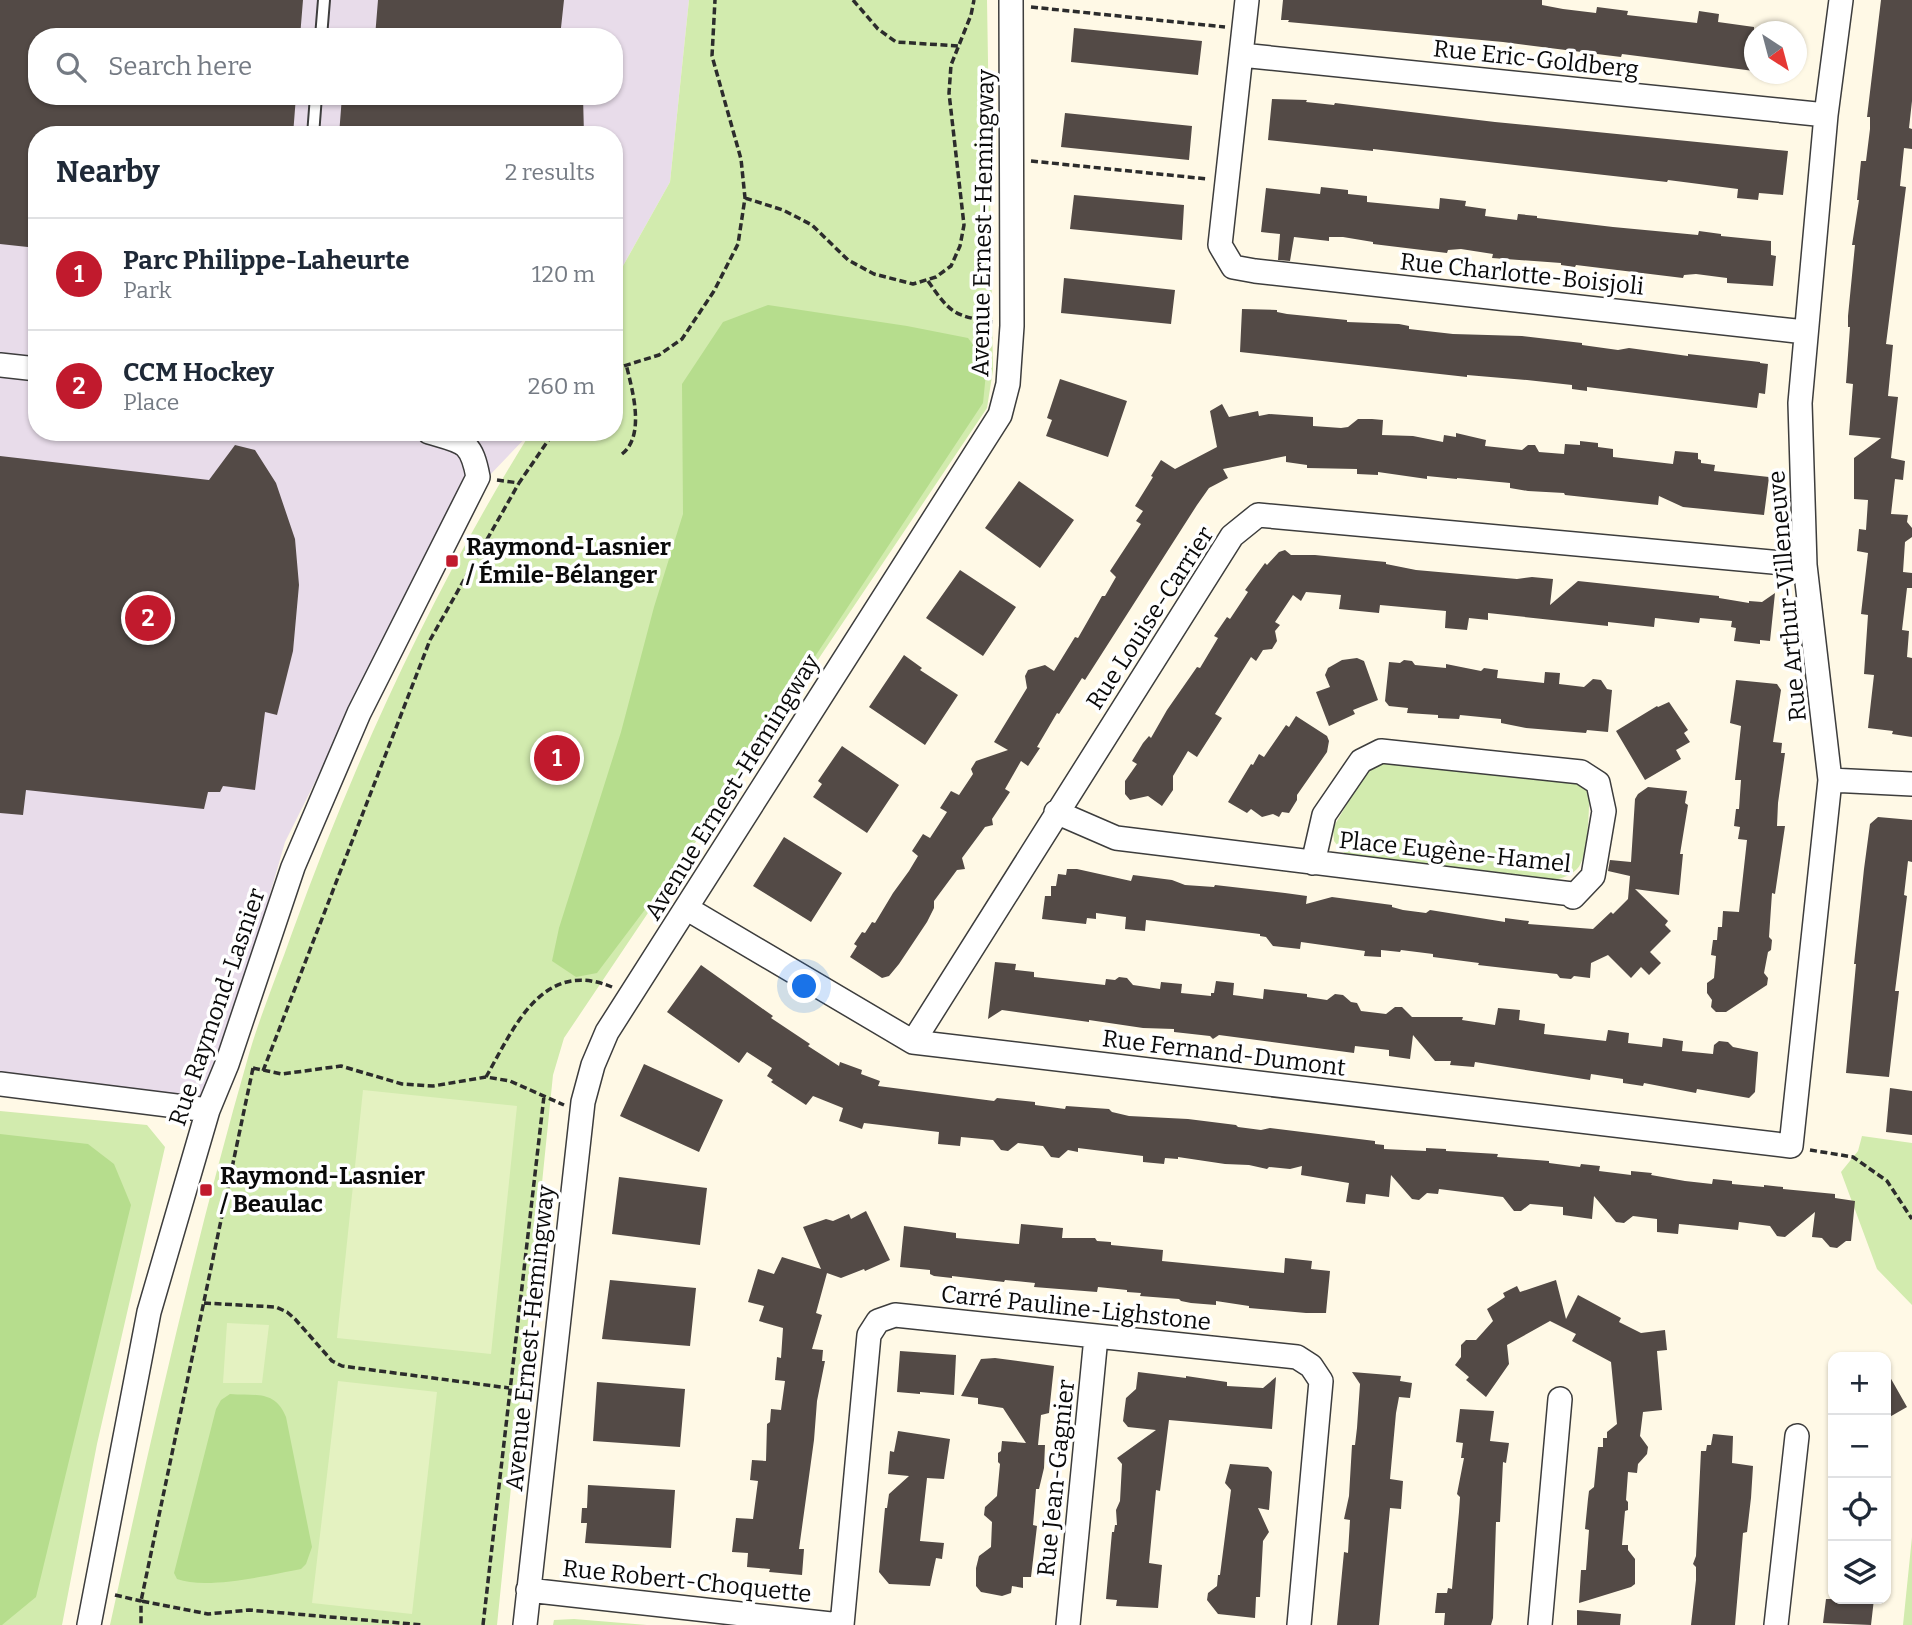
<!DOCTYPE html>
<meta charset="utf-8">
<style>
body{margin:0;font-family:Bitter,serif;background:#f6f6f7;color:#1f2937}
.controls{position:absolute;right:21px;bottom:21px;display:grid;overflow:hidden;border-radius:14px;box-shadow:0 2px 5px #0004}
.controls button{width:63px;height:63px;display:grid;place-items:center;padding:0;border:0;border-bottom:2px solid #e0e1e3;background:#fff;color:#1f2937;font:35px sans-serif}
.compass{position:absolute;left:1744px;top:21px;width:63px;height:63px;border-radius:50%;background:#fff;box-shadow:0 2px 5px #0004;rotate:144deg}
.you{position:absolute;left:805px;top:987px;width:24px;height:24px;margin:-18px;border:5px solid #fff;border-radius:50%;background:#1a73e8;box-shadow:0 0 0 10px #1a73e833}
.badge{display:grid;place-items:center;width:46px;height:46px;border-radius:50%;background:#c11a2d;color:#fff;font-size:23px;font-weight:700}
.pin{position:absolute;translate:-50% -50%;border:4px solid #fff;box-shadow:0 2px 7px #0006}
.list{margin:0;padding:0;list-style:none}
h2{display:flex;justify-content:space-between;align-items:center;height:91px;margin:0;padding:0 28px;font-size:30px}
h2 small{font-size:23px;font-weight:400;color:#747a83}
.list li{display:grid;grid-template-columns:46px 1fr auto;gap:21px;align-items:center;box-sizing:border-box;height:112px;padding:0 28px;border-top:2px solid #e0e1e3}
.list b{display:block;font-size:26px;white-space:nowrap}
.list p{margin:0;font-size:23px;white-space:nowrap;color:#747a83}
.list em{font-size:23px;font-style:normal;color:#747a83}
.icon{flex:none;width:38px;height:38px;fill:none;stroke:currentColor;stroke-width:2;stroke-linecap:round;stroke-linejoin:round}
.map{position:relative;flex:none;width:1912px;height:1625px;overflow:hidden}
.search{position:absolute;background:#fff;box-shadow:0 2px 5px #0004;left:28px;top:28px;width:595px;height:77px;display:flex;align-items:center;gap:18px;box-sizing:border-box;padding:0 24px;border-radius:28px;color:#747a83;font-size:26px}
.panel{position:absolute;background:#fff;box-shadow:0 2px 5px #0004;left:28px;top:126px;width:595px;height:315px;border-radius:28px}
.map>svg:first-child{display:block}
</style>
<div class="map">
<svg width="1912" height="1625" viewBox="0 0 1912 1625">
<rect width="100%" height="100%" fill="#fff9e6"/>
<path fill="#e8dcea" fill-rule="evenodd" d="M0 0H689L670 182 614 282V135H37V432H531L445 522 285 842 208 1110 0 1077ZM37 37H614V96H37Z"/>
<path fill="#d2ebae" d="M689 0H987L993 370 987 408 564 1038 553 1075 497 1625H110C152 1433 195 1242 249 1054 261 1013 278 973 292 933 355 759 433 589 531 432H614V282L670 182Z
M1384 762 1571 781 1584 786 1590 793C1588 812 1589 857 1577 869 1568 878 1557 879 1546 882L1352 859 1341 850 1334 841 1333 828 1366 771Z
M0 1111 147 1125 165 1147 97 1444 62 1625H0Z
M1862 1136 1912 1143V1305L1877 1269 1841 1172 1858 1151Z
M1912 1537V1625H1903Z
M574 1619 647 1625H553L554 1620Z"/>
<path fill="#b6dd8d" d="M768 305 907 326 968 338 987 363 983 403 665 883 597 973 576 977 552 961 559 928 621 732 654 607 683 514 682 384 723 322Z
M0 1134 88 1144 114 1164 131 1205 36 1597 2 1625H0Z
M230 1394C256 1396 275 1390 286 1417L312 1547 306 1564 301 1569C269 1575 207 1590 177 1579L174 1573 216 1409 221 1400Z"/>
<path fill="#e4f2c1" d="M363 1090 517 1106 491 1354 337 1338Z
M227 1323 269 1325 262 1383H223Z
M338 1381 437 1392 412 1614 312 1603Z"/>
<path fill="#534a46" d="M0 0H303L300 37H37V96H296L293 135H37V248L0 244Z
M378 0H564L560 37H375Z
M1283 0H1542V5L1563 9 1596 13 1597 7 1628 11 1627 15 1697 23 1699 11 1719 14 1718 22 1754 27V71L1622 54 1621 57 1503 42 1288 22 1289 20H1281Z
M1881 0H1912V101L1909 128 1912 129V149L1904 148 1900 186 1906 187 1886 344 1893 345 1888 396 1898 397 1891 458 1905 461 1903 480 1895 479 1891 514 1908 515 1907 522 1912 528V537L1905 542 1903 572 1912 573V588H1907L1902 630 1909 631 1907 657 1912 658V737L1892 734 1893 731 1868 728 1874 675 1864 674 1868 615 1861 614 1868 553 1857 551 1859 529 1866 530 1868 500 1854 499V458L1881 438 1849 435 1853 384 1846 383 1850 327H1848V316L1855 245H1852L1859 200H1857L1861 161H1866L1870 129V117H1867Z
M1074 28 1202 41 1198 75 1071 62Z
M342 96H583L584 135H339Z
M1272 99 1307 100 1306 102 1334 105 1335 103 1495 122 1788 151 1783 195 1759 193 1758 200 1737 198 1738 189 1668 180 1667 182 1373 149V151L1268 140Z
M1065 113 1192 126 1189 160 1061 147Z
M1321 187 1348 190V194L1367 196V202L1439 209 1440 198 1466 201 1465 206 1486 209 1485 216 1517 220 1518 214 1537 216V218L1613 227 1698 235 1699 231 1721 234V236L1771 241V255L1776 256 1773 286 1727 283V278L1696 274 1684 275 1683 278 1576 265 1575 267 1561 265V263L1492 258 1493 254 1461 249 1448 250 1447 253 1373 244V242L1343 237H1329V241L1294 237 1290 261 1278 260 1280 234 1261 232 1266 188 1320 194Z
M1074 195 1184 205 1182 240 1070 229Z
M1064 278 1175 290 1171 324 1061 313Z
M1242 309 1277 310V312L1287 314 1347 320V322L1399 324 1409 326V329L1453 334 1522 336 1582 343V345L1618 350 1629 348 1688 356V354L1760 362V363L1768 364 1765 394 1759 393 1757 408 1587 387V391L1572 389V385L1527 380 1467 375V377L1240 352Z
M1060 379 1127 401 1108 457 1046 436 1052 420 1047 418Z
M1222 404 1229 417 1258 411 1259 416 1269 414 1313 417V426L1341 428 1348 427 1358 419H1372L1383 420 1382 435 1413 436 1443 442 1444 435 1456 437V433L1486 440 1485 446 1522 450 1528 445H1535L1539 452 1564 454 1565 444 1580 445V441L1598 443V447L1613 449V457L1673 464 1675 451 1698 453V459L1701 460V463L1715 465 1714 471 1769 477 1764 515 1683 507 1659 496 1658 505 1565 495 1564 493 1528 491 1510 488V483L1457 478V479L1427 476V479L1378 472V475L1357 474V469L1307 468V465L1286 462V456L1223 469 1228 478 1209 488 1197 505 1085 680 1082 678 1059 714 1057 713 1037 747 1040 748 1028 766 1021 761 1005 789 1010 792 992 819 993 825 985 827 962 858 965 869 957 870 934 901V908L927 922 899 964 889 976 882 978 850 957 857 946 854 944 862 932 865 933 872 922 875 923 893 893 909 871 918 856 912 851 923 834 930 838 947 812 940 808 951 791 959 795 973 774 971 769 976 761 1008 750 994 742 1027 688 1025 676 1028 670 1045 665 1054 671 1075 637 1078 638 1102 596H1105L1116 577 1110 571 1141 524 1136 521 1143 511 1135 506 1153 477 1151 476 1161 460 1175 469 1217 447 1210 411Z
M235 445 255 450 276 483 295 539 299 585 293 651 277 715 265 712 255 790 223 786 220 792H208L204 809 26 790 23 815 0 813V456L209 480Z
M1019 481 1074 520 1040 568 985 528Z
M1285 550 1291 555H1315L1386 562V564L1416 570 1517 579 1532 577 1553 579 1550 605 1578 581 1719 596V598L1749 603V601L1762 602 1775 593 1770 641 1760 640V644L1734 641 1736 628 1731 627 1732 621 1700 618 1699 623 1655 618 1654 627 1608 622V626L1488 613V620L1469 618 1467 630 1445 628 1446 611 1380 605 1379 613 1339 609 1341 595 1306 592 1301 601 1293 595 1275 622 1280 625 1275 631 1277 641 1272 649 1263 650 1256 661 1251 657 1215 714 1222 718 1197 757 1188 751 1173 776V790L1162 806 1148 796 1130 800 1125 794V781L1137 764 1132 761 1143 743 1149 736 1151 738 1167 710 1197 667 1200 668 1218 638 1214 636 1227 617 1230 619 1248 592 1245 590 1265 563 1267 565 1279 552Z
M960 570 1016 607 983 656 926 618Z
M904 655 922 668 920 670 958 695 925 745 869 707Z
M1357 658 1364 661 1378 700 1353 710 1355 714 1329 726 1316 692 1330 687 1325 675 1328 668 1342 660Z
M1404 660 1412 661 1415 665 1446 668V664L1481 671 1484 668 1498 670 1497 678 1544 683 1545 672 1560 673 1559 684 1584 687 1593 679 1601 680 1607 689 1612 690 1608 732 1587 730 1586 733 1526 728 1501 723V719L1460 715 1459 719 1438 718V715L1407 713 1408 708 1389 706 1385 701 1389 662 1400 663Z
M1736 680 1777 684 1781 690 1773 742 1782 743 1781 753H1785L1778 803 1777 826H1785L1775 894 1772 893 1769 937 1772 940 1771 950 1768 952 1764 973 1768 978 1767 985 1726 1012H1716L1711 1007 1712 1000 1707 993V983L1714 978 1716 956 1711 955 1713 940H1717L1718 927H1722L1723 911 1739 912 1747 840 1738 839 1740 827 1734 826 1736 809H1739L1741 780H1735L1741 726 1730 723Z
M1669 702 1688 730 1684 733 1690 742 1676 750 1681 759 1645 780 1616 731 1657 706 1658 707Z
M1296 716 1327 736 1329 741 1327 752 1297 795V800L1289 813 1282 812 1279 817 1273 814 1262 817 1251 809 1247 813 1228 802 1251 764 1253 765 1259 754 1264 757 1286 725 1289 727Z
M842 746 899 785 867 833 813 797 822 784 818 781Z
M1648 787 1687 791 1685 803 1688 805 1680 854H1683L1679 895 1635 889 1668 921 1665 925 1671 931 1650 952 1661 963 1649 975 1641 967 1631 978 1608 955 1591 963 1590 978 1574 976 1571 979 1560 978 1557 974 1478 965 1479 963 1433 957V954L1401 950 1400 952 1381 950V957L1364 956 1365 951 1301 942 1300 949 1273 946 1266 937 1260 936V934L1146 920 1145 931 1125 929 1126 917 1096 913V919L1087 918 1086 924 1042 919 1045 896H1051V886H1056L1058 874 1066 875 1067 869H1077L1131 881 1133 875 1172 880 1185 885 1214 887 1215 885 1285 893 1307 896 1306 904 1332 897 1392 905V907L1403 910 1426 913 1430 910 1505 922V918L1529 921 1528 924 1593 929 1611 912 1613 914 1628 899 1630 876 1608 871 1610 860 1631 862 1635 799 1638 794Z
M1878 817 1912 820V862L1908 861 1904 895 1907 896 1895 991H1899L1889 1077 1846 1073 1856 964H1854L1864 869 1870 824Z
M784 837 842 873 811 922 753 886Z
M995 962 1016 964 1015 970 1034 972V977L1105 985 1106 979 1115 980 1119 977 1127 978 1133 985 1160 989 1161 982 1182 984 1181 993 1211 996V993H1214L1216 981 1234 983 1233 995 1263 999 1264 989 1307 994V997L1327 1000 1335 994 1343 995 1351 1002 1357 1003 1361 1011 1386 1014 1395 1007H1402L1412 1017H1463L1462 1020 1495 1025 1498 1008 1520 1010 1519 1020 1545 1024 1544 1034 1606 1041 1608 1030 1629 1033 1628 1043 1662 1047 1663 1038 1683 1041 1682 1051 1713 1054 1714 1045 1719 1041 1728 1042 1733 1047 1758 1052 1755 1092 1749 1098 1697 1089 1696 1093 1644 1083 1643 1086 1623 1083V1079L1591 1074 1590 1080 1475 1062 1474 1067 1450 1065 1451 1061H1435L1413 1035 1410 1059 1389 1056V1050L1355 1046 1354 1053 1219 1035 1213 1039 1210 1036 1174 1032V1029L1143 1028 1089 1020V1022L1002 1010 988 1019Z
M701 965 773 1016 771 1018 810 1044 808 1046 839 1066 840 1062 862 1070 861 1074 880 1081 878 1086 994 1101 997 1098 1035 1102V1105L1065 1109 1066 1106 1109 1109 1112 1112 1129 1116 1188 1119 1236 1125 1238 1127 1261 1130 1270 1128 1375 1141V1144L1384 1145V1149L1426 1151V1148L1446 1149V1151L1498 1154 1497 1157 1549 1161V1163L1580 1167 1581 1164 1600 1166 1599 1171 1631 1175V1171L1652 1173 1651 1175 1685 1181 1712 1184 1713 1179 1732 1181V1184L1764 1187V1185L1783 1187V1189L1835 1194V1198L1855 1201 1851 1241H1846L1837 1248 1830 1247 1822 1238 1812 1237 1815 1212 1785 1237 1777 1236 1770 1226 1739 1222 1738 1230 1679 1224 1678 1234 1657 1232V1219L1633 1216 1624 1223 1616 1222 1594 1196 1592 1219 1563 1215V1207L1530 1204 1521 1211H1514L1503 1197 1439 1189 1438 1194 1427 1193 1419 1200 1412 1199 1391 1175 1389 1197 1366 1194 1365 1204 1346 1202 1349 1183 1301 1175 1302 1166 1290 1169 1269 1167 1267 1169 1249 1165 1225 1164 1178 1157V1159L1165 1158 1164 1164 1143 1162V1156L1078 1148V1152L1068 1150 1059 1158 1051 1157 1043 1146 1018 1143 1008 1151 1001 1150 993 1140 961 1137 960 1146 938 1144 939 1132 864 1123 862 1129 839 1121 843 1108 813 1096 806 1105 771 1082 773 1080 767 1076 772 1068 747 1052 739 1063 667 1012Z
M644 1064 723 1100 699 1152 620 1116Z
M1890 1088 1912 1091V1135L1886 1132Z
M619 1177 707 1188 700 1245 612 1234Z
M866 1211 890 1260 865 1271 864 1269 841 1278 827 1273 816 1313 822 1315 812 1349 823 1350 822 1361H825L817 1401 814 1440 799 1549H804L802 1575 769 1572 770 1569 747 1567 748 1553 732 1552 736 1518 753 1519 758 1481 750 1480 752 1460 766 1461 767 1424 770 1422 771 1409 781 1410 785 1381 775 1380 777 1357 781 1358 783 1328 759 1321 764 1306 748 1302 758 1269 774 1274 782 1257 821 1269 803 1227 826 1219 833 1221 849 1214 851 1219Z
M1021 1224 1063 1228 1062 1238H1095L1097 1241 1111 1242V1245L1163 1250 1162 1261 1284 1273 1285 1258 1312 1261 1311 1269 1330 1271 1326 1313H1306L1249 1308V1306L1216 1301V1305L1191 1303 1181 1301 1179 1299 1140 1296 1141 1293 1127 1292V1290L1098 1287 1097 1292 1034 1287 1035 1283 1005 1280 1004 1282 952 1276V1278L934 1276 930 1274V1270L900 1267 904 1226 956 1233V1238L1019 1244Z
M610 1280 696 1288 690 1346 602 1339Z
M1556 1280 1566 1319 1578 1295 1621 1318 1619 1322 1641 1333 1665 1330 1667 1350 1657 1351 1662 1410 1643 1412 1640 1436 1648 1447 1647 1454 1638 1464 1637 1473 1628 1472 1626 1500 1628 1502V1510L1625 1511 1622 1545H1628V1550L1635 1559V1584L1631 1587 1579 1603 1581 1570H1586L1589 1530 1585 1529 1588 1499 1589 1491 1594 1487 1598 1447H1603V1438H1607V1432L1617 1424 1611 1362 1572 1341 1576 1334 1550 1321 1507 1345 1509 1364 1486 1397 1466 1380 1469 1377 1455 1365 1461 1357V1345L1466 1340H1476L1493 1321 1487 1309 1505 1297 1503 1293 1517 1286 1520 1292Z
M900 1351 956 1355 954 1395 920 1392V1394L897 1392Z
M995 1358 1054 1366 1049 1413 1041 1415 1038 1445H1045L1044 1468 1039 1489H1036L1033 1525 1037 1526 1031 1577H1023V1588L1012 1586 1011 1593 1002 1596 981 1592 976 1586V1568L979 1556 991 1547 992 1522 984 1515 985 1507 997 1496 1000 1464 998 1462V1453L1001 1451 1002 1441 1026 1443 1003 1408 978 1404V1398L961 1396 981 1359Z
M1886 1370 1907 1407 1886 1419Z
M1138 1372 1186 1378V1376L1227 1382V1386L1263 1388 1276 1377 1272 1429 1169 1420 1160 1491 1156 1490 1149 1563 1162 1565 1158 1608 1116 1606 1117 1600 1106 1599 1112 1532H1114L1115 1525H1117L1116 1510 1120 1501 1122 1464 1117 1458 1156 1430 1128 1427 1123 1421 1126 1398 1136 1389Z
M1352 1372 1401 1376 1400 1381 1412 1383 1410 1398 1399 1397 1396 1413 1390 1479 1403 1481 1401 1509 1390 1508 1379 1625H1337L1344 1552 1348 1553 1350 1520 1344 1519 1349 1496 1352 1445H1355L1357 1428 1360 1384Z
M597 1382 685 1389 680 1447 593 1441Z
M1460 1409 1494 1411 1490 1441 1509 1443 1506 1463 1503 1462 1500 1522H1496L1493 1618 1491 1625H1444L1445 1613H1435L1437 1593H1447L1448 1588 1452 1589 1459 1512 1460 1497 1457 1494 1464 1458H1461L1463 1443 1456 1442Z
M898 1431 950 1439 944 1479 927 1478 920 1541 944 1543 942 1559 936 1558 930 1586 889 1584 879 1572 885 1508H887L889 1494 909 1476 888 1474 890 1451 894 1452Z
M1713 1434 1733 1436 1732 1463 1753 1466 1751 1498 1747 1532 1743 1533 1735 1625H1691L1696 1580V1567L1693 1564 1696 1556 1701 1451H1706L1707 1445H1711Z
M1230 1464 1268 1467 1272 1472 1269 1510 1258 1508 1269 1532 1263 1541 1260 1597H1256L1255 1618 1218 1614 1207 1600 1208 1593 1217 1586 1218 1575H1220L1231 1490 1225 1483Z
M588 1485 675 1490 671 1548 585 1543 587 1523H581L582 1508H587Z
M1826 1599H1874L1871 1625 1823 1623Z
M1577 1610 1621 1614 1620 1625H1577Z"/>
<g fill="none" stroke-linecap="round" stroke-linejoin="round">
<defs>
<path id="lane" d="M321 37 324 0
M313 135 316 96"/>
<path id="street" d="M1247 0 1220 245 1233 267 1255 271 1805 332
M1241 55 1826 115
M0 365 37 369
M1830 780 1912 784
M1056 812 1116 838 1572 894 1573 897 1593 876 1604 811 1598 783 1581 772 1381 751 1361 761 1324 815 1313 863
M686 908 913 1042 1791 1146 1830 780 1805 565 1800 403 1826 115 1841 0
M913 1042 1232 536 1258 515 1805 565
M0 1084 208 1110
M528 1590 840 1625
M89 1625 149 1312 208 1110 227 1064 293 867 359 713 478 477C471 440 463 442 429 432
M525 1625 583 1102 593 1065 607 1032 1000 415 1008 384 1012 326 1011 0
M842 1625 869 1335 878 1321 895 1315 1297 1357 1311 1366 1321 1381 1299 1625
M1068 1625 1096 1337
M1540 1625 1560 1399
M1776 1625 1797 1436"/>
</defs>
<use href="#lane" stroke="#3d3d3d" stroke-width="14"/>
<use href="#street" stroke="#3d3d3d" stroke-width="26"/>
<path stroke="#2c2c2c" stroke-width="3.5" stroke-dasharray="7 3.5" stroke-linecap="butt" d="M853 0 878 29 896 42 959 46
M1031 7 1225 27
M1031 161 1208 179
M745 198 783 210 812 225 848 260 874 274 913 284 936 277 951 266 960 246 964 225 949 93 951 65 971 15 974 0
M928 281C950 313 954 316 993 322
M614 369 659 355 682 339 714 291 738 244 745 198 741 159 712 56 715 0
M622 454C646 435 632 389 626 364
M497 480 519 483 554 432
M253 1068 141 1601 208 1614 249 1610 423 1625
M253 1068 282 1074 341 1066 402 1084 433 1086 486 1077 510 1081 564 1105
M263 1071 430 640 519 483
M486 1077C514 1028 542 958 612 987
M1810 1150 1853 1157 1887 1181 1912 1219
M204 1303 276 1307 287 1312 295 1319 332 1361 342 1366 509 1388
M115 1595 141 1601V1625
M483 1625 544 1096"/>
<use href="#lane" stroke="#fff" stroke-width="10"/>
<use href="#street" stroke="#fff" stroke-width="23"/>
</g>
<g fill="#c11a2d" stroke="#fff" stroke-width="2.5">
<rect x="445" y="554" width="14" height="14" rx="3.5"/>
<rect x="199" y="1183" width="14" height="14" rx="3.5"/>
</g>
<g text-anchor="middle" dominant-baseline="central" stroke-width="7" stroke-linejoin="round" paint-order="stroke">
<g font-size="24" fill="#0a0a0a" stroke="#fff">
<text transform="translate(1536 59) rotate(6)">Rue Eric-Goldberg</text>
<text transform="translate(983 223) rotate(-89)">Avenue Ernest-Hemingway</text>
<text transform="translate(1522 274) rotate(6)">Rue Charlotte-Boisjoli</text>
<text transform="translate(1787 596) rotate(-95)">Rue Arthur-Villeneuve</text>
<text transform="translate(1150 618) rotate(-57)">Rue Louise-Carrier</text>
<text transform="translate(732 787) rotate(-58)">Avenue Ernest-Hemingway</text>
<text transform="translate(1455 852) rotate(6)">Place Eugène-Hamel</text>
<text transform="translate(217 1007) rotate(-71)">Rue Raymond-Lasnier</text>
<text transform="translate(1224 1053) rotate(7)">Rue Fernand-Dumont</text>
<text transform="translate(1076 1308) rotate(6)">Carré Pauline-Lighstone</text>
<text transform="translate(530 1338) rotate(-84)">Avenue Ernest-Hemingway</text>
<text transform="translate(1056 1478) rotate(-84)">Rue Jean-Gagnier</text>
<text transform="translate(687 1581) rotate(6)">Rue Robert-Choquette</text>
</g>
<g font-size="24" font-weight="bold" fill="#0a0a0a" stroke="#fff" text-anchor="start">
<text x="466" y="547">Raymond-Lasnier<tspan x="466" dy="28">/ Émile-Bélanger</tspan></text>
<text x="220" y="1176">Raymond-Lasnier<tspan x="220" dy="28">/ Beaulac</tspan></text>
</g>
</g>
</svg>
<div class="controls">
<button>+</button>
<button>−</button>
<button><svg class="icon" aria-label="locate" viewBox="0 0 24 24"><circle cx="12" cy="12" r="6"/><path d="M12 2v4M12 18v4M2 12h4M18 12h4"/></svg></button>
<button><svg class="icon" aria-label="layers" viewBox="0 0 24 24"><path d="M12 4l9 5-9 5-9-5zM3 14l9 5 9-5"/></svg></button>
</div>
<svg class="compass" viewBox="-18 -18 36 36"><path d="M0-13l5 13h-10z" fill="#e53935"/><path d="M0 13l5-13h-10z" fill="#747a83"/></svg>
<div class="you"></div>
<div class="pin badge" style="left:557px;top:758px">1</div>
<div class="pin badge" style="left:148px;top:618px">2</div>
<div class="search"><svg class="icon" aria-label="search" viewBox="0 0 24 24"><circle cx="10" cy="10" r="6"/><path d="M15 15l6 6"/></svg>Search here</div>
<section class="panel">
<h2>Nearby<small>2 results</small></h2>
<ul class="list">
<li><span class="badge">1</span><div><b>Parc Philippe-Laheurte</b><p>Park</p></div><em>120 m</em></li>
<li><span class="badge">2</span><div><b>CCM Hockey</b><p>Place</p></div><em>260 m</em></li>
</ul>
</section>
</div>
